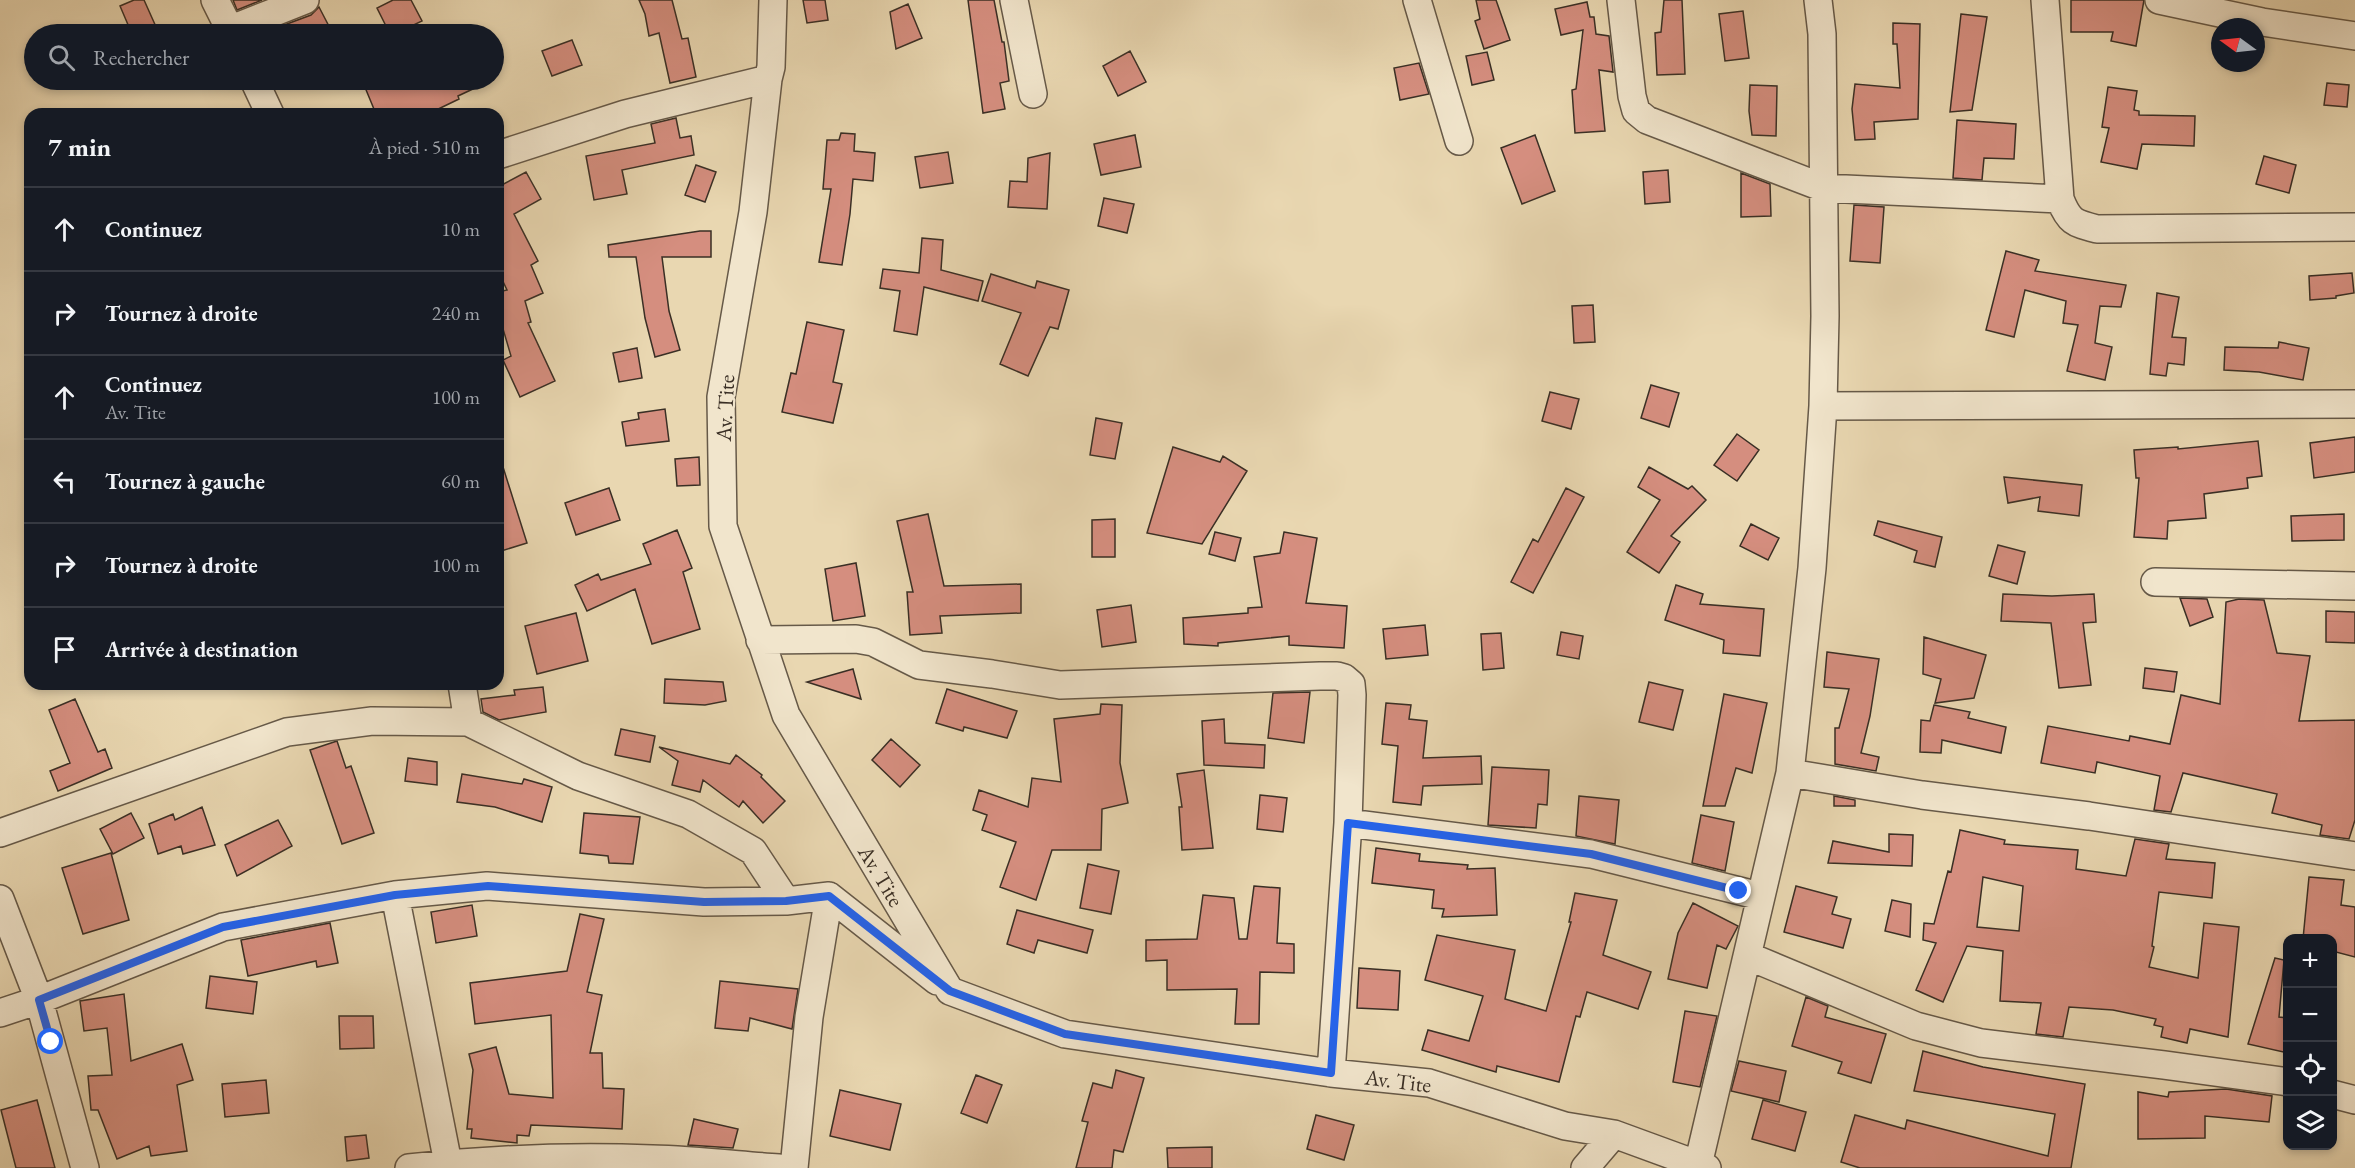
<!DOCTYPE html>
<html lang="fr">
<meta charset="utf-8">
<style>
body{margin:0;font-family:"EB Garamond",serif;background:#20242c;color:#f1f3f6}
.controls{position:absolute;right:18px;bottom:18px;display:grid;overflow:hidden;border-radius:12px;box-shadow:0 3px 9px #0003}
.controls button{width:54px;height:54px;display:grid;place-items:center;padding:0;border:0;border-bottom:2px solid #363941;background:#171b24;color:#f1f3f6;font:30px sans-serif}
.compass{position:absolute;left:2211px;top:18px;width:54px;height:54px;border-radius:50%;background:#171b24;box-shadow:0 3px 9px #0003;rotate:285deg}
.stop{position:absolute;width:18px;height:18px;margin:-14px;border:4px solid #2563eb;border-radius:50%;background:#fff}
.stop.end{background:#2563eb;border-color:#fff;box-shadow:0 2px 6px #0008}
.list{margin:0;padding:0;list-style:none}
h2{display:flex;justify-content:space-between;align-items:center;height:78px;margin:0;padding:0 24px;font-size:26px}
h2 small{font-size:20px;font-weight:400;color:#9ea1a6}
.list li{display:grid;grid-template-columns:39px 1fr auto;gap:18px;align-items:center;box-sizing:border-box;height:84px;padding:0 24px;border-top:2px solid #363941}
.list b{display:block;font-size:22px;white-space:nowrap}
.list p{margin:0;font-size:20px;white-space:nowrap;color:#9ea1a6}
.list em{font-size:20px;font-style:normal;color:#9ea1a6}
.icon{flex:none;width:33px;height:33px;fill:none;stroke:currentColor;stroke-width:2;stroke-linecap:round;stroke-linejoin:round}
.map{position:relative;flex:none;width:2355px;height:1168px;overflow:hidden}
.search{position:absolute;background:#171b24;box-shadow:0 3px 9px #0003;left:24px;top:24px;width:480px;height:66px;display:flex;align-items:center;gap:15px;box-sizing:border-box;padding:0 21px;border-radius:33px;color:#9ea1a6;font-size:22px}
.panel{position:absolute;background:#171b24;box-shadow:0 3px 9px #0003;left:24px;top:108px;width:480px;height:582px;border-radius:18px}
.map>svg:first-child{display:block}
</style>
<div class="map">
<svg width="2355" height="1168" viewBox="0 0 2355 1168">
<rect width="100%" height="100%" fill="#e9d7b1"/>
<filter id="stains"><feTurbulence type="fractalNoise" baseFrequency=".00333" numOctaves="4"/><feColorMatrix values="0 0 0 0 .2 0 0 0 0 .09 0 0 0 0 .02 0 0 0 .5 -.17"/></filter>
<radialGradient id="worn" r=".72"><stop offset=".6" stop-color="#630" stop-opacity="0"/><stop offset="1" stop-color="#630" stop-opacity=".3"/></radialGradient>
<path fill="#d58e7f" stroke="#3a2f25" stroke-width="1.5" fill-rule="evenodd" d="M134 0H144L157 29 143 34H132L120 6Z
M233 0H262L237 10Z
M393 0H411L422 21 395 34H390L377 8Z
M639 0H672L682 39 688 38 696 77 670 83 659 33 649 36 645 14Z
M803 0H825L828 20 807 23Z
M968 0H994L1002 42H1004L1009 81 1000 83 1005 109 983 113Z
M1476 0H1496L1510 40 1484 49 1475 21 1480 19Z
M1664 0H1682L1685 74 1657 75 1655 33 1661 32Z
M2071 0H2144L2136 46 2111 41 2113 32H2071Z
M1587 2 1590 17H1594L1596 34 1609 36 1613 72 1599 70 1605 131 1575 133 1572 90 1576 89 1583 30 1561 35 1555 9Z
M908 4 922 38 896 49 890 12Z
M319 7 333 34H260L311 15Z
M1743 11 1749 58 1725 61 1719 14Z
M1961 14 1987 17 1972 110 1950 112Z
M1893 23 1920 24 1918 119 1874 122 1875 139 1855 140 1852 109 1855 84 1900 88 1897 44H1893Z
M572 40 582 65 552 76 542 51Z
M1130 51 1146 82 1118 96 1103 66Z
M1487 52 1494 80 1472 85 1466 56Z
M1419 63 1429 94 1400 100 1394 68Z
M362 80H492L458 96 459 99 428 114H376Z
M2327 83 2349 85 2347 107 2324 105Z
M1750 85 1777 86 1776 136 1752 135 1749 111Z
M2108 87 2137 91 2134 110 2139 111V115L2195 116 2194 146 2142 144 2137 169 2101 162 2109 128 2102 127Z
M676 118 680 138 691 136 694 155 622 170 627 194 594 200 586 156 655 143 651 124Z
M1957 120 2016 124 2014 159 1984 158 1982 180 1953 178Z
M841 133 855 134 854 151 875 153 873 181 853 179 850 214 842 265 819 262 831 189H823L827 140H839Z
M1135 135 1141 167 1101 175 1094 144Z
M1535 135 1555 191 1522 204 1501 148Z
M948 152 953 183 920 188 915 157Z
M1050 153 1047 209 1008 207 1010 181 1027 182 1028 158Z
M2264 156 2296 165 2289 193 2256 184Z
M696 165 716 172 705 202 685 195Z
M1668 170 1670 202 1645 204 1643 172Z
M526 172 541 199 514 214 538 261 531 265 543 293 525 301 531 322 528 323 555 381 520 397 503 360 511 356 498 312V292L507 290 498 271V181L500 186Z
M1741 173 1770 184 1771 216 1741 217Z
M1104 198 1134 204 1127 233 1098 226Z
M1854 205 1884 207 1880 263 1850 261Z
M700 231H711V257H662L669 311 680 350 655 357 645 318 636 257H609L608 245Z
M922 238 943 240 941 270 983 281 978 301 924 287 917 335 894 331 900 291 880 288 883 269 919 273Z
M2006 251 2039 260 2035 271 2126 285 2121 307 2100 306 2095 343 2112 347 2105 380 2067 371 2078 325 2063 323 2066 301 2025 290 2014 337 1986 330Z
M2352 273 2354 293 2336 296V298L2310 300 2309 276Z
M991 274 1035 288 1037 281 1069 290 1058 329 1050 327 1028 376 1000 364 1021 313 982 301Z
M2157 293 2179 297 2172 337 2186 338 2184 365 2168 363 2166 376 2150 374Z
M1593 305 1595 342 1574 343 1572 306Z
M807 322 844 330 833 382 842 384 833 423 782 412 791 373 796 374Z
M2279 342 2309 348 2303 380 2259 372 2224 370 2225 347 2278 348Z
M637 348 642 378 619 382 613 353Z
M1651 385 1679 393 1669 427 1641 418Z
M1550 392 1579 399 1571 429 1542 421Z
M665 409 669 441 626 446 622 422 639 419 638 413Z
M1096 418 1122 423 1115 459 1090 455Z
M1737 434 1759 450 1737 481 1714 465Z
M2355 437V472L2314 478 2310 443Z
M2258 441 2262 476 2247 478 2248 488 2204 494 2206 518 2168 521 2167 539 2134 537 2139 478H2136L2134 450 2178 447V449Z
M1173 447 1220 462 1223 456 1247 471 1202 544 1147 533Z
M699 457 700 485 677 486 675 459Z
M503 467 527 543 498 552V468Z
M1649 467 1688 489 1692 486 1706 500 1671 536 1680 542 1659 573 1627 552 1660 500 1638 487Z
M2004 477 2082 485 2079 516 2038 511 2040 497 2008 503Z
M609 488 620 520 576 535 565 503Z
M1566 488 1584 497 1533 593 1511 582 1533 539 1538 542Z
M928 514 944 586 1021 584V613L940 616 942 633 910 635 907 592H913L897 521Z
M2344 514V540L2292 541 2291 516Z
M1115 519V557H1092V520Z
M1878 521 1942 537 1935 567 1914 562 1917 551 1874 535Z
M1751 524 1779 538 1768 560 1740 546Z
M677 530 692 568 683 572 700 629 652 644 635 589 587 611 575 585 598 574 601 580 651 564 643 544Z
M1215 532 1241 538 1235 561 1209 554Z
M1284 532 1317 538 1306 603 1347 606 1344 648 1289 645V636L1218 643V646L1184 644 1183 618 1248 613V608L1262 607 1254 557 1280 553Z
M1998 545 2025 552 2017 584 1989 576Z
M856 563 865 616 833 621 825 569Z
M1676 585 1703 594 1700 604 1764 609 1760 656 1723 653 1724 640 1665 620Z
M2003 594 2052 596 2094 594 2096 622 2083 623 2091 685 2059 688 2051 623 2001 621Z
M2180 598 2207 599 2213 617 2190 626Z
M2239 599 2264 600 2277 653 2310 656 2299 721 2355 720V820L2349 839 2320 835 2322 825 2272 813 2277 794 2183 773 2171 812 2154 810 2160 776 2097 762 2095 773 2041 763 2048 726 2129 741 2130 736 2170 744 2181 695 2220 704 2226 602Z
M1131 605 1136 642 1102 647 1097 610Z
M2326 611 2355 612V643L2326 642Z
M576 613 588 661 537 674 525 626Z
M1425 625 1428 655 1386 659 1383 629Z
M1561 632 1583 636 1579 659 1557 655Z
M1501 633 1504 668 1483 670 1481 634Z
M1924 637 1986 655 1974 698 1935 703 1941 679 1923 674Z
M1827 652 1879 659 1870 716 1861 753 1879 757 1876 771 1835 764V728H1839L1849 689 1824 687Z
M2145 668 2177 672 2174 692 2143 688Z
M853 669 861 699 807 682Z
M665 679 723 682 726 701 705 705 664 703Z
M1649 682 1683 690 1673 730 1639 722Z
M543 687 546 712 499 720 483 712 481 699 515 695 514 690Z
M947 689 1017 711 1007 738 964 727 963 731 936 723Z
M1310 692 1304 743 1268 738 1273 693Z
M1724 694 1767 703 1752 773 1736 768 1725 806H1703Z
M75 699 98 752 105 749 112 768 58 791 50 771 70 763 49 710Z
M1386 703 1411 705 1409 719 1427 721 1423 758 1481 756 1482 784 1423 786 1421 805 1393 802 1398 746 1382 744Z
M1101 704 1122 705 1120 763 1128 803 1102 809 1101 850H1052L1036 900 1000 887 1016 842 982 830 987 815 973 810 979 790 1028 807 1032 778 1061 782 1054 719 1100 714Z
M1934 705 1970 712 1968 718 2006 727 2001 753 1942 740 1941 753 1920 752 1921 720 1930 721Z
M1224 719 1225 743 1265 745 1264 768 1204 765 1202 721Z
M621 729 655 736 650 762 615 755Z
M891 739 920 765 900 787 872 760Z
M337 741 346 768 351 766 374 833 342 844 310 750Z
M659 747 730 764 736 755 762 775 761 777 785 801 763 823 743 801 739 807 703 780 700 792 672 785 678 761Z
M408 758 437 762V785L405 781Z
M1492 767 1549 770 1547 805 1538 804 1536 828 1488 825Z
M1204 770 1213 848 1182 850 1179 807H1182L1177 774Z
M462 774 522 784 524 779 552 787 542 822 495 807 457 802Z
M1260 795 1287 798 1283 832 1257 829Z
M1579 796 1619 800 1615 844 1576 836Z
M1834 796 1855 800V806H1834Z
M202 807 215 845 183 854 181 846 158 854 149 824 173 814 175 820Z
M131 813 144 838 113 854 100 829Z
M584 813 640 817 633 864 609 863 608 856 580 853Z
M1701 815 1734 822 1725 871 1692 863Z
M278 820 292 846 237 876 225 845Z
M1960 830 2005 840 2004 844 2078 850 2076 869 2126 876 2135 839 2169 844 2166 859 2215 863 2212 898 2159 892 2152 946 2154 947 2149 967 2198 978 2204 923 2239 927 2228 1037 2190 1029 2187 1043 2161 1037 2163 1027 2154 1025 2156 1019 2113 1010 2069 1007 2063 1037 2036 1034 2041 1003 2000 1001 2003 951 1967 946 1943 1002 1916 990 1936 943 1923 940 1924 923 1934 924 1948 871 1951 872ZM1983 877 2023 886 2019 931 1977 927Z
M1889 834 1913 835 1912 866 1828 863 1833 841 1889 852Z
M1376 848 1420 854 1419 861 1468 865 1467 869 1495 868 1497 915 1442 917 1444 909 1432 908 1434 890 1372 883Z
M111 853 129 920 83 934 62 868Z
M1088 864 1119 871 1111 914 1080 908Z
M2309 877 2344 880 2341 905 2355 907V957L2332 951V939H2303Z
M1254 886 1280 888 1277 943 1294 944V973L1260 972 1259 1024H1235L1237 989 1167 990V960L1146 961V940L1197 939 1203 895 1234 898 1239 939H1247Z
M1796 886 1837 897 1832 914 1851 919 1843 948 1784 932Z
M1575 893 1617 900 1603 955 1651 972 1638 1009 1587 992 1580 1017 1576 1016 1559 1082 1497 1066 1496 1072 1422 1050 1428 1030 1469 1041 1483 996 1425 980 1437 935 1515 950 1505 999 1546 1011 1571 922H1569Z
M1892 900 1911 904 1910 937 1885 931Z
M1693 903 1738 926 1726 949 1717 945 1707 988 1668 979 1678 933Z
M472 905 477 936 436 943 431 912Z
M1017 910 1093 930 1087 953 1038 940 1034 953 1007 944Z
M580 914 604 919 587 992 602 995 590 1053H602L603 1088 624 1089 622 1129 531 1125 529 1136 517 1135V1143L471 1138 472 1129H467L473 1070 469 1054 496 1047 509 1094 553 1098 551 1015 475 1024 470 983 567 971Z
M330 923 338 963 317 967 316 961 248 976 241 940Z
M2275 958 2284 960 2279 1017 2288 1018V1053L2248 1044Z
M1359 968 1400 971 1398 1010 1357 1008Z
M210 976 257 982 253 1014 206 1008Z
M720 981 798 989 792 1029 750 1018 748 1031 715 1028Z
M124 994 131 1061 182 1044 193 1080 177 1085 187 1151 151 1156 149 1146 117 1159 98 1110H91L88 1076 112 1075 107 1028 84 1031 80 1001Z
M1806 997 1828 1006 1825 1017 1886 1034 1871 1083 1838 1073 1842 1062 1792 1046Z
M1685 1011 1717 1016 1700 1087 1673 1082Z
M339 1016H373L374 1048 340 1049Z
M1923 1051 1983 1067 2085 1084 2071 1168H1860L1841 1162 1855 1115 1905 1129 1907 1120 2048 1156 2055 1114 1914 1091Z
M1739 1061 1786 1071 1779 1102 1731 1091Z
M1116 1070 1144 1078 1123 1152 1114 1150 1112 1168H1076L1088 1122 1082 1121 1093 1083 1112 1088Z
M976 1075 1002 1085 987 1123 961 1113Z
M266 1080 269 1113 225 1117 222 1084Z
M2226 1089 2272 1096 2269 1122 2205 1116V1138L2138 1139V1092L2168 1097 2169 1092Z
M840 1090 901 1104 890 1150 830 1136Z
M37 1100 55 1168H16L1 1110Z
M1763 1100 1806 1112 1795 1151 1752 1139Z
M1316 1115 1354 1125 1344 1160 1307 1149Z
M694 1119 738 1129 733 1148 688 1145Z
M366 1135 369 1158 347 1161 345 1137Z
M1212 1147V1168H1168L1167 1148Z"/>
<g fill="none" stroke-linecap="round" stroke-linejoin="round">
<defs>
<path id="minor" d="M215 0 232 34
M773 0 771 67 768 79 753 212 721 397 723 526 786 715 950 991 1065 1034 1331 1073 1429 1083 1565 1126 1614 1134 1707 1168
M1014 0 1033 94
M1417 0 1459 141
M1621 0 1632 96 1636 111 1647 120 1824 188 2060 199
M2045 0 2060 199C2069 222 2074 223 2097 229L2355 227
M2159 0 2262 22 2355 36
M229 30 305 0
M254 80 270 114
M498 155 625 114 768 79
M1823 406 2355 404
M2155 582 2355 586
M760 640 856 639 873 642 919 665 992 674 1060 685 1320 676H1337L1344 678 1351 684 1352 695 1348 823
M462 684 468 722
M1790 773 1922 795 2089 816 2355 856
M0 833 287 732 372 721 468 722 578 776 688 814 753 851 786 901 829 896 937 981
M395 895 448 1163
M0 899 39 1000 85 1168
M1748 956 1916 1026 1981 1043 2164 1065 2288 1082
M0 1013 39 1000 223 927 395 895 487 886 704 902 786 901
M1331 1073 1348 823 1591 854 1760 896
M2332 1094 2355 1100
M1698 1165 1790 773 1812 568 1823 406 1825 316 1822 34 1818 0
M409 1168C489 1159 571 1156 652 1159 694 1160 737 1165 779 1168
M794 1168 809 1017 829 896
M1585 1168 1614 1134"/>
</defs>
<use href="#minor" stroke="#665948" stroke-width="30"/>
<use href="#minor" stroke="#f1e5cc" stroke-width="27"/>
</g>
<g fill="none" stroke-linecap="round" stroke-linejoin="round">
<path stroke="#2563eb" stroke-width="8" d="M51 1042 39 1000 223 927 395 895 488 886 704 902 786 901 829 896 950 991 1065 1034 1331 1073 1348 823 1591 854 1739 891"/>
</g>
<g text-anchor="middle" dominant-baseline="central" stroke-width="4.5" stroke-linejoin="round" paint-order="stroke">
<g font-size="22" fill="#3a2f25" stroke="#f1e5cc">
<text transform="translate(725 408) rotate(-87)">Av. Tite</text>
<text transform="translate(881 876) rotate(59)">Av. Tite</text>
<text transform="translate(1398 1081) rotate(7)">Av. Tite</text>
</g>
</g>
<rect width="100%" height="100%" filter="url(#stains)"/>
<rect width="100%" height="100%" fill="url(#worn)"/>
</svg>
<div class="controls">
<button>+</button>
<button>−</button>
<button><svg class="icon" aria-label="locate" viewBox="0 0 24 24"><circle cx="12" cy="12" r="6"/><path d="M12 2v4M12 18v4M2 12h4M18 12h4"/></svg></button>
<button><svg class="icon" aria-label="layers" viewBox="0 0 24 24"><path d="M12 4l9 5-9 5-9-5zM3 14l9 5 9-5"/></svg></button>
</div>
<svg class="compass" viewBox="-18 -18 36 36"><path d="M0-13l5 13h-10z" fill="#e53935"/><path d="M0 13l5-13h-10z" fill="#9ea1a6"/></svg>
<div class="stop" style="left:51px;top:1042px"></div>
<div class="stop end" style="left:1739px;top:891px"></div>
<div class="search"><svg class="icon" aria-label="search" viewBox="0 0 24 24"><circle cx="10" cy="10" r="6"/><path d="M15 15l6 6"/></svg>Rechercher</div>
<section class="panel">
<h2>7 min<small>À pied · 510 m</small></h2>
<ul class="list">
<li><svg class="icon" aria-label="ahead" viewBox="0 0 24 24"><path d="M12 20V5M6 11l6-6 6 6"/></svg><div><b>Continuez</b></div><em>10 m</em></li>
<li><svg class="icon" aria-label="right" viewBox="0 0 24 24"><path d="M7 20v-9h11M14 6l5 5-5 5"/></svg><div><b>Tournez à droite</b></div><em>240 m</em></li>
<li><svg class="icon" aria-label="ahead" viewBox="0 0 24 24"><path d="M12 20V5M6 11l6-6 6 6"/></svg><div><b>Continuez</b><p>Av. Tite</p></div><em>100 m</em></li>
<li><svg class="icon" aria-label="left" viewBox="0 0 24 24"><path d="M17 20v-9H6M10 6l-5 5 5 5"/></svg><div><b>Tournez à gauche</b></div><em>60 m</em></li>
<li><svg class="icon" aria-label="right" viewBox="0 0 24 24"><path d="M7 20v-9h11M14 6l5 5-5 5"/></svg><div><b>Tournez à droite</b></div><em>100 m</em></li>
<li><svg class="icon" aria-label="arrive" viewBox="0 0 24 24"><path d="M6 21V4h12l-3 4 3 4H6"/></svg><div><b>Arrivée à destination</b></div></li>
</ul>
</section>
</div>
